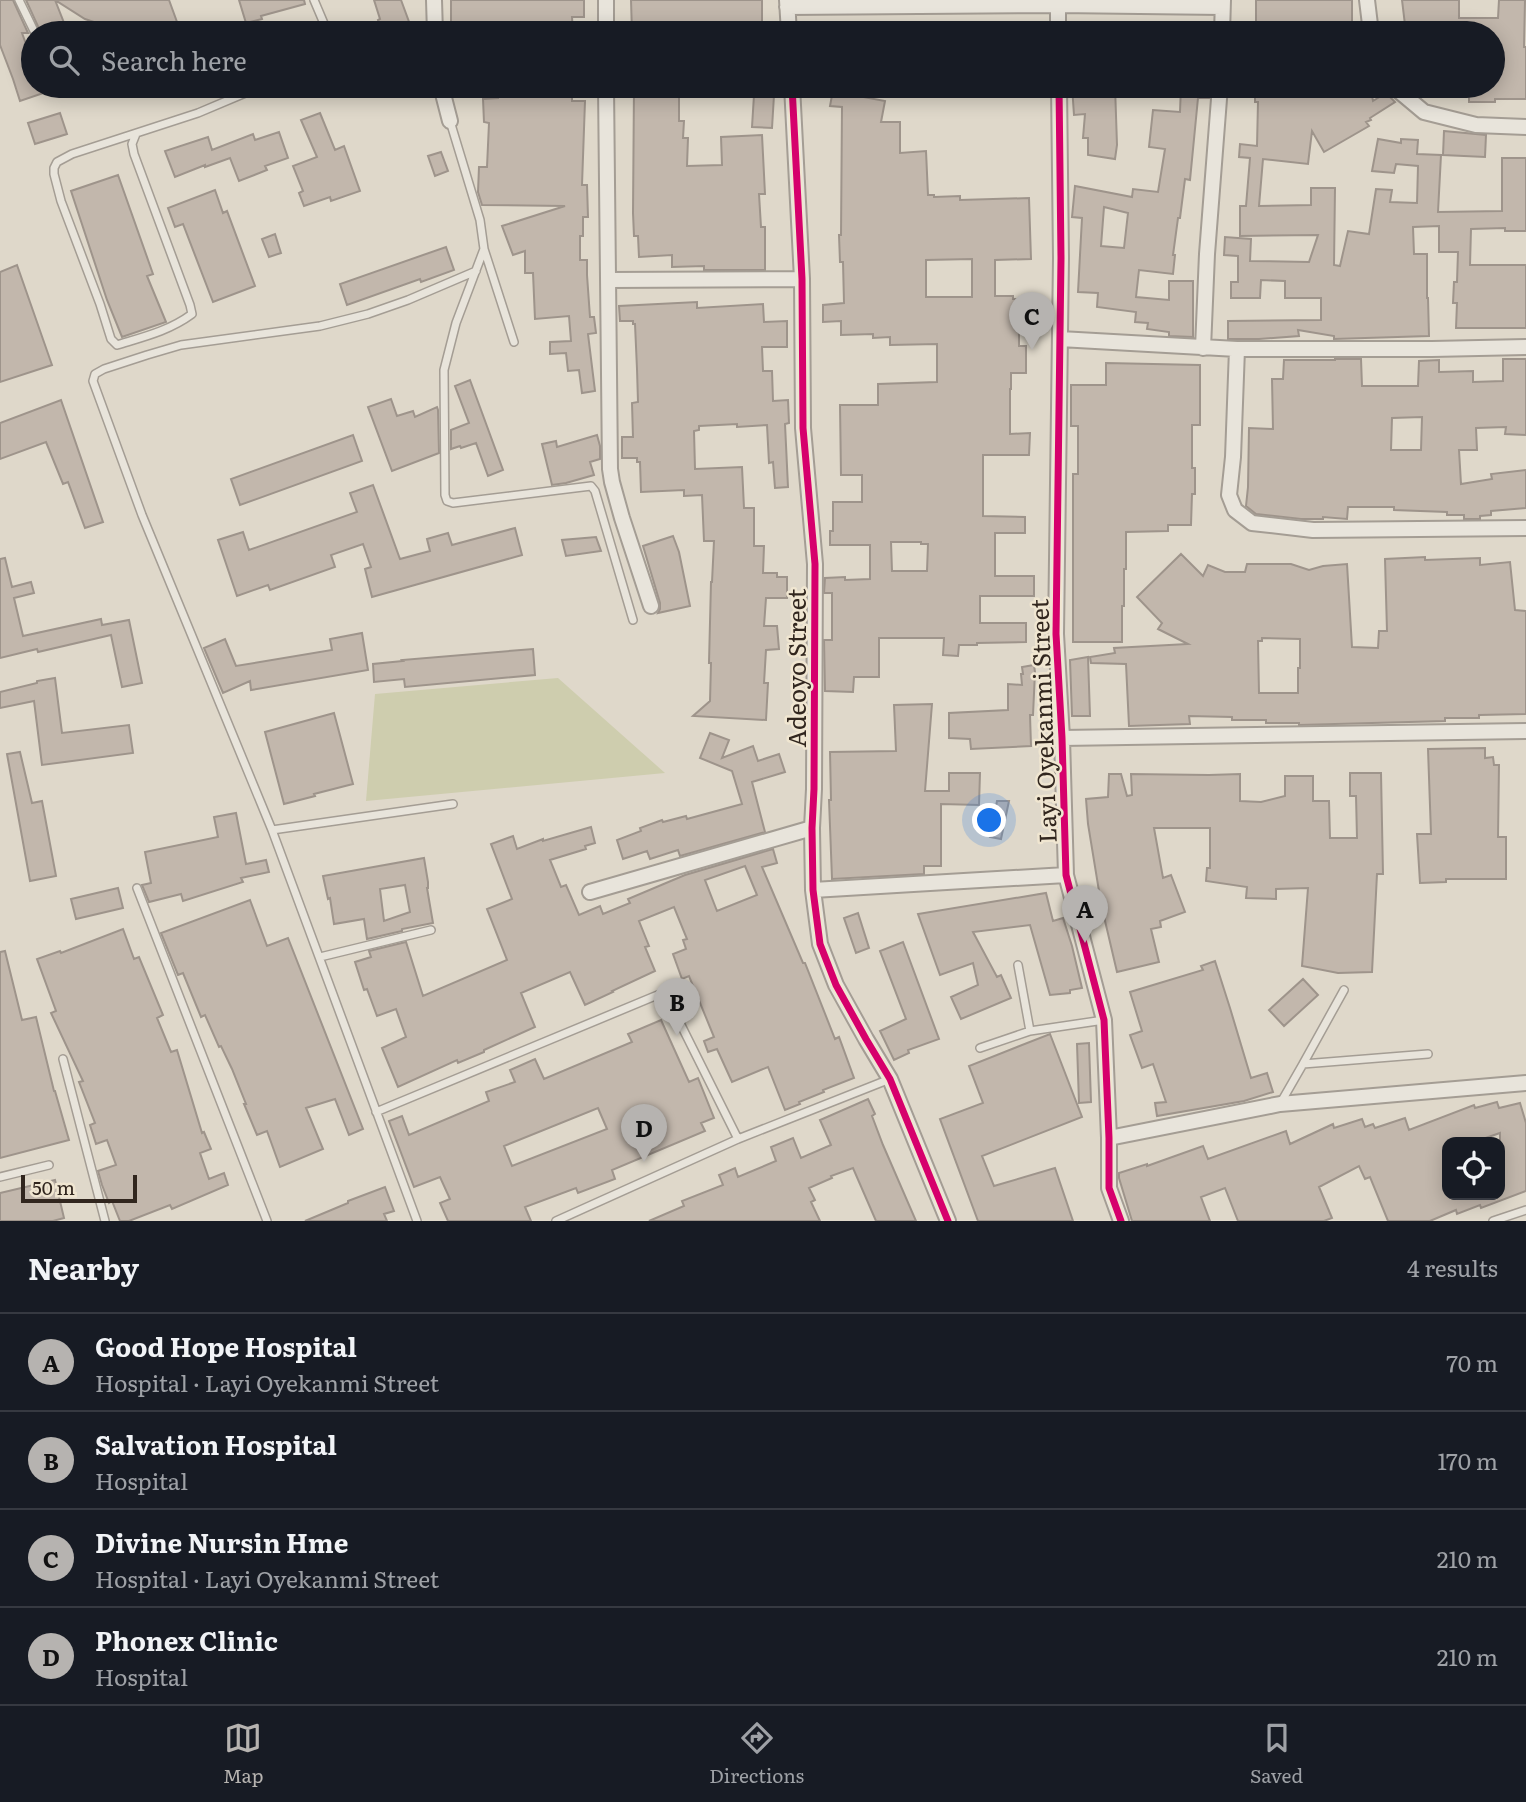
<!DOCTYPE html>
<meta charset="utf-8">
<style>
body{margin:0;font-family:Literata,serif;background:#242831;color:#f1f3f6}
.controls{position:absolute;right:21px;bottom:21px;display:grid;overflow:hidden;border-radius:14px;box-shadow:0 4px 18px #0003}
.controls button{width:63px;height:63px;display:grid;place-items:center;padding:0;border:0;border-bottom:2px solid #363941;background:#171b24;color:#f1f3f6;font:35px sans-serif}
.scale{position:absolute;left:21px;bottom:18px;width:116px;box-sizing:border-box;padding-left:7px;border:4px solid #31261e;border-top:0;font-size:19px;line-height:24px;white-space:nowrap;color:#31261e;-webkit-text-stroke:5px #f0e6d1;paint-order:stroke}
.you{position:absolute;left:990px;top:821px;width:24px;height:24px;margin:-18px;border:5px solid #fff;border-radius:50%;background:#1a73e8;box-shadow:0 0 0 10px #1a73e833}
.badge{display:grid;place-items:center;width:46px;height:46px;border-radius:50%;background:#b6b3b0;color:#111;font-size:23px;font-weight:700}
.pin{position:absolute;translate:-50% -58px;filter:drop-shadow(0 2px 4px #0008)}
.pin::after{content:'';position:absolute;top:37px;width:24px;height:21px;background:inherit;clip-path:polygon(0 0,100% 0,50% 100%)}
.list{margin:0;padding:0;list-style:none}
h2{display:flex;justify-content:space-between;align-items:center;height:91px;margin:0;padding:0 28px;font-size:30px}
h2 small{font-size:23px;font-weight:400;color:#9ea1a6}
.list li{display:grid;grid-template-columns:46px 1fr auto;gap:21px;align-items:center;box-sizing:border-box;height:98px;padding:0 28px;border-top:2px solid #363941}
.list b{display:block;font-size:26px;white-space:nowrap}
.list p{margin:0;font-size:23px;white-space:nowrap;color:#9ea1a6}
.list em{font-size:23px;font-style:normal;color:#9ea1a6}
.icon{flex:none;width:38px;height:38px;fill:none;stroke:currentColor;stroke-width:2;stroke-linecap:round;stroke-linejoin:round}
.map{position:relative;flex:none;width:1526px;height:1221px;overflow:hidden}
.search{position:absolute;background:#171b24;box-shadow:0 4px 18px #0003;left:21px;right:21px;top:21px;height:77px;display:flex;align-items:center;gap:18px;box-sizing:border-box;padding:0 24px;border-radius:38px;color:#9ea1a6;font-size:26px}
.sheet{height:483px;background:#171b24}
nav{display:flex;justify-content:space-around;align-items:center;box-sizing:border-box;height:98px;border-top:2px solid #363941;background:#171b24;font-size:19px;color:#9ea1a6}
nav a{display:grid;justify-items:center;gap:4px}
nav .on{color:#b6b3b0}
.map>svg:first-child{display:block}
</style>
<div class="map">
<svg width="1526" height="1221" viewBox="0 0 1526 1221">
<rect width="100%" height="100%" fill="#dfd8ca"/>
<path fill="#cecdae" d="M558 678 665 773 366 801 375 694Z"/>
<path fill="#c2b7ac" stroke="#9e948b" stroke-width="2" fill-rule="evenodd" d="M0 0H13L28 33H22L33 63V86H58V88L20 101 13 79 0 45Z
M26 0H55L68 33H41Z
M55 0H169L181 33H103L100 24 85 19Z
M239 0H304L305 4 261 16 262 19 246 23Z
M374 0H401L412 30 403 33H382L378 20 380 19Z
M451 0H584V17H572L573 33H526L525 22 451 23Z
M631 0H762V24H701V22H677V33H632Z
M1256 0H1352V28L1307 31V33H1256Z
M1402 0H1459V18H1498L1499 0H1525L1524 47H1526V99H1495V102H1469V86H1493V33H1406Z
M497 86H572V101H585L582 185H587L588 217H583V236H580V260H587V275L590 317H594L596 333 588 334 595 391 582 393 579 370 568 371 566 353 550 354V342L571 341 569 316 535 319 533 273H525V251L513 255 502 226 565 206 482 205 478 192 479 167H487L489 123 484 122 483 99 498 98Z
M634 86H679V121H684L683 138H688L687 166 722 165 721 137 762 135 765 194H759L761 227H765V270H704V266L672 267V255L639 257 638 236H634L633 213Z
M1072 86H1115L1117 145 1115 159 1088 155V138H1083L1085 114 1074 115Z
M1181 86H1210L1209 98H1198L1190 180 1185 179 1180 218H1178L1173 255H1175L1173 274 1139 270 1136 297 1169 300V281H1193V337L1169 336V332L1147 329 1148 323 1135 322 1136 312 1097 307 1098 293 1078 292 1082 218 1072 217 1075 186 1132 197 1133 189 1158 192 1165 149 1149 147 1153 110 1180 112ZM1104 207 1128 213 1124 248 1101 246Z
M1255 86H1370L1373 101 1386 93 1395 102 1370 118 1371 120 1366 122 1369 126 1324 152 1312 131 1308 164 1263 159 1259 206 1311 205V188H1335L1334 265 1340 266 1348 231 1369 234 1376 189 1392 190 1390 202 1417 203 1418 166 1396 164 1394 173 1372 171 1378 139 1401 143V139L1418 140 1417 154 1441 155 1438 212 1502 211V158H1526V231H1505V228L1471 229 1470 265H1526V328H1456L1457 303H1453L1454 282H1457L1458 252H1439V226L1413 227 1414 254H1427V298H1428L1429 336 1334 339V336L1298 330 1299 336 1259 339H1228V321L1321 320V298H1285V281L1261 280 1260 298H1231V282H1238V256L1224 255 1225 237 1251 239 1250 261 1309 262 1318 235 1240 236V206H1246L1250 158 1239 157 1240 144 1257 146 1258 102H1255Z
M833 90 863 95V97L885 101 881 122H900V153L926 151 928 195H934V197L960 196V200L1029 198 1031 259 995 260V296H1013V299H1038V314H1019V346H1026V373H1011V389H1010V434L1030 433 1029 455H983V516L1025 517V533H995V576H1034V596H980V623H1026V642L977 643V645H959L958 656 943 655 944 638H879V677H854L853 692 825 691 824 640H832V593H824L825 578 845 577V580L870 579V545H830V531H833V502H862V475H841L840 405H878V384L937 382V344L890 345V337L873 338V334L841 335V321L823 322V305L844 303 843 262H840L839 235H841L842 107 830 106ZM972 259V297H926V260ZM891 542H921V544H928L927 571H892Z
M754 95H774L772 128 752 127Z
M60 113 67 134 35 144 28 123Z
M320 113 335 150 344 146 360 191 331 201 330 197 304 206 299 193 303 191 293 166 317 157 301 120Z
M1444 131 1486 135 1485 157 1443 155Z
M279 132 288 158 265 166 267 170 239 181 230 158 205 167V165L175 177 165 151 208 137 212 150 253 134 255 140Z
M441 152 448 171 435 176 428 156Z
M118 175 153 274 147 276 166 322 122 337 107 300 71 191Z
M215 190 223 213 227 211 255 286 213 302 183 224 175 227 168 208Z
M275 234 281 253 269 257 262 239Z
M446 247 454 270 421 282 420 279 347 305 340 284Z
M17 265 52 365 0 382V272Z
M697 302V308L763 304 764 322 787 321V347H762L763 371H772L773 401 788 400 789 423 785 424 788 487 775 488 773 462 769 463 767 425 737 427V424L699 426V430L694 431 695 469 742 467 744 508H754V546H764L763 573H777V577H787V598H766L764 626H777L779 649 766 650 764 683H768L766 720 693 716 710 701 711 663H709L711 582H712L714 541H704L702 495 684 496V490L641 492 640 462H637V458H622V437H633L632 403 638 402 637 369 635 324H633V321H620L619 306Z
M1335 359H1361L1362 386H1418L1419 361 1439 360V372L1473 371V382L1503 381V359H1526V435L1505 434 1506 427 1476 428 1477 450H1459L1461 484 1492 479 1491 474 1526 470V508L1491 511V515L1480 516V519H1464V515H1447V512L1394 510V507H1348L1347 519 1323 517V519H1301L1256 514 1246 506 1248 487 1249 428 1273 429 1272 379H1283L1284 360H1335ZM1422 417 1421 450H1391L1392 418Z
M1106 363 1200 365V425H1192V468H1195V494H1192L1191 525H1168V531L1126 532V569H1124V606H1122V642H1073V474H1078V426H1071V385H1106Z
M470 380 503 470 488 476 476 443 461 448 460 446 451 449V430L469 423 455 386Z
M391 399 397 416 413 411 415 417 437 407 438 410 439 453 392 471 368 407Z
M61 400 103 522 85 528 68 482 63 484 46 442 0 459V423Z
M353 435 362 461 240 505 231 479Z
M597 435 600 446V459L590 462 594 475 566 483 552 485 542 444 556 441 557 447Z
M373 485 400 559 430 551 427 539 448 533 452 545 515 528 522 555 372 597 365 569 371 567 363 544 331 555 335 567 270 590 268 585 237 596 218 540 243 532 249 550 357 512 350 493Z
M673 536 679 552 690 606 658 613 660 609V603L643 546Z
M596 537 601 551 566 556 562 540Z
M1181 554 1203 576 1208 565 1225 572H1245L1247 564H1291L1309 570 1323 566 1347 564 1352 647 1378 648 1379 631H1387L1385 559 1425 557V560L1480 558V565L1510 562 1515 610 1526 611V714L1479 715V718H1445V721L1299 725V723H1266V720H1232V717L1189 716 1190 724 1129 726 1126 664 1091 663 1090 657 1115 653 1114 648 1188 644 1158 629 1162 623 1137 597ZM1262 638 1300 639V668H1298V693H1259L1258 641H1262Z
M5 558 12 587 31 582 34 593 14 598 23 636 101 619 102 625 129 620 142 683 122 687 111 635 38 652 37 649 0 658V559Z
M362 633 368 670 251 690 250 681 223 693 204 648 225 639 236 666 332 650 330 639Z
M533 649 535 675 405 687 404 679 374 682 373 664 403 661 402 660Z
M1088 657 1090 716H1072L1070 660Z
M1034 665 1035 672 1033 715H1030L1031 746 971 749 970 739 949 738V713L1008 710V684L1022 685 1021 674H1023L1022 667Z
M55 678 62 733 129 725 133 753 42 765 34 701 0 708V692L37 683V681Z
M932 704 925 791H949V773H980L979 805 941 804V866H924V874L832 879 829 800H831L830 752 896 751 894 705Z
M334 713 353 784 314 794 315 796 284 804 265 732Z
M710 733 729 740 722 758 753 746 758 761 779 754 785 772 752 782 765 832 680 856 678 850 650 859 647 851 623 859 617 840 641 831 640 828 662 820 663 822 686 816 687 819 742 804 732 771 700 758Z
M1485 748V758L1493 757 1494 765H1499L1498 837H1506V879H1446V882L1420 883 1417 834H1431L1428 749Z
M20 752 32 803 42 801 56 876 30 881 7 754Z
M1350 773H1381L1383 874H1377L1372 972 1338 973 1302 966 1308 888 1276 889V899L1246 898 1247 887 1206 881 1207 868H1210V828H1154L1163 878 1171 875 1185 912 1160 921 1161 927 1151 929 1159 962 1117 972 1098 891H1099L1088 824 1086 799 1108 797 1109 774H1121L1127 796 1132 795 1131 774 1209 775 1240 774V801L1261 802 1285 796V776H1313V801H1329L1330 838H1357L1356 796H1350Z
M997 801H1009L1001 839 990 837Z
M236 813 246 864 266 860 269 872 241 878 243 882 183 901 181 894 149 902 142 885 151 883 145 852 218 837 214 817Z
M591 827 595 843 585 846 586 849 550 860 561 887 566 885 579 915 600 906 603 914 630 903 628 899 685 875 773 849 777 863 762 867 803 963H805L835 1039 839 1037 854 1078 823 1090 824 1092 799 1102 800 1104 785 1110 768 1067 732 1082 717 1049 708 1052 704 1041 714 1037 689 976 682 979 673 954 686 949 683 940 687 939 674 907 639 921 649 946 645 947 655 971 612 991 613 992 585 1005 570 972 521 993 535 1027 484 1050V1052L458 1063 457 1060 398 1087 382 1048 406 1037 396 1009 377 1016 367 989 364 990 355 962 371 957 369 951 406 942 423 996 507 960 487 909 512 899 491 844 513 836 517 849 543 839V841ZM745 866 757 895 717 911 705 880Z
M424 858 428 882V888H427L433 923 402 929V931L367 939 364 919 334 924 330 898 328 899 323 876ZM405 885 410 912 384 921 380 889Z
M118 888 123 908 76 919 71 899Z
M1046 893 1053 921 1063 918 1072 946 1082 988 1070 990V993L1050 995 1030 925 973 932 997 977 1001 975 1011 998 961 1019 951 997 978 985 973 963 940 975 918 914Z
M250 900 267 946 288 938 363 1129 349 1135 335 1099 306 1108 323 1149 280 1167 267 1131 257 1135 244 1104H246L232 1069 221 1046 219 1047 205 1015 201 1017 183 973 178 975 161 933Z
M858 913 869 948 856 953 844 918Z
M123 929 134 959 139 957 163 1015 157 1018 171 1052 177 1050 202 1133 204 1132 211 1149 200 1153 209 1179 224 1173 228 1185 172 1209 170 1205 129 1221H120L112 1201 109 1203 102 1185 98 1171 116 1165 107 1140 96 1144 90 1125 95 1123 79 1082 83 1081 51 1013 56 1011 37 959 60 951 61 953Z
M903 942 939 1039 908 1050 909 1053 894 1060 880 1031 906 1019 880 951Z
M5 951 22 1020 36 1017 54 1091H55L69 1140 0 1158V952Z
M1215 961 1230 1008 1251 1078 1267 1073 1273 1092 1244 1101 1157 1116 1155 1103 1166 1102 1153 1064 1142 1068 1130 1035 1142 1031 1130 992 1203 970 1201 966Z
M1303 979 1318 995 1284 1026 1269 1010Z
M661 1020 689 1082 698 1078 714 1118 701 1123 705 1131 612 1170 615 1179 578 1193 576 1188 525 1207 531 1221H448L440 1203 450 1199 440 1177 414 1187 389 1121 402 1116 409 1135 489 1101 486 1092 515 1082 510 1070 535 1059 544 1079 632 1042 628 1034ZM598 1108 607 1129 512 1166 504 1146Z
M1050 1034 1082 1117 982 1156 994 1186 1055 1168 1073 1221H978L940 1119 983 1103 969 1066Z
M1089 1043 1091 1102 1079 1103 1077 1044Z
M868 1099 875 1114 872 1116 883 1145 916 1221H876L853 1168 831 1176 832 1178 809 1188 815 1200 811 1202 820 1221H649L684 1206 682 1201 723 1185 719 1175 735 1168 738 1177 776 1161 771 1147 793 1138 801 1158 831 1145 820 1120Z
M1497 1102 1499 1108 1520 1103 1526 1123V1191L1481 1208 1480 1205 1457 1214 1456 1210 1430 1221H1388L1370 1177 1365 1179 1359 1166 1319 1187 1332 1218 1324 1221H1238L1225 1188 1201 1197 1210 1221H1132L1119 1178V1173L1147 1164V1166L1203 1146 1208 1159 1286 1131 1290 1144 1333 1124 1334 1128 1362 1119 1365 1127 1373 1124 1375 1128 1405 1118 1409 1130 1474 1105 1475 1108ZM1500 1133V1195H1447V1142H1474Z
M55 1180 64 1218 53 1221H0V1193Z
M385 1187 394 1211 384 1214 387 1221H305L348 1203V1201Z"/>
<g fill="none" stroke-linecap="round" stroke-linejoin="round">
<defs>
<path id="service" d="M19 0 35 33
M314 0 328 33
M450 121 480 220 484 249 456 323 444 370 445 495 447 501 453 503 591 486 595 491 633 620
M136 134 132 144 134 154 190 305 192 314C169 331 143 337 117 345L111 339 100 304 61 201 54 174V168L57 162 72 154 198 113 262 86
M484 249 514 342
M272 830 453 804
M137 888 267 1221
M320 957 431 930
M1018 965 1030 1031
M980 1048 1030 1031 1104 1020
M63 1059 105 1221
M1303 1064 1344 990
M1280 1104 1303 1064 1428 1054
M376 1112 660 994 665 995 668 999 738 1139
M0 1177 49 1165
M417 1221 272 830 142 515 93 381 95 374 104 369 147 355 181 345 320 326 368 314 408 300 476 271
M556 1221 738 1139 890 1079
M1493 1221 1526 1210"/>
<path id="minor" d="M434 0 435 33
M606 0V33
M787 0 789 33
M1058 0V33
M1367 0 1371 33
M787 7 1058 5 1222 7
M1222 33 1223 0
M441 86 450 121
M606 86 610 469 612 482 622 518 651 606
M792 86 802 279 803 428 815 564 814 789 812 828 813 890 820 944 836 985 866 1039 890 1079 948 1221
M1059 86 1061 258 1056 634 1062 738 1066 875 1104 1020 1109 1138V1188L1121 1221
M1393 86 1424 112 1476 125 1526 127
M609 280 802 279
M1060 339 1237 349H1432L1526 347
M1203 348 1207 254 1220 86
M1237 349 1233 457 1229 495 1235 510 1252 523 1313 530 1526 528
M1062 738 1526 731
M813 890 1066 875
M590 892 812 828
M1109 1138 1280 1104 1526 1083"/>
</defs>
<use href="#service" stroke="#a49d94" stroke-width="10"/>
<use href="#minor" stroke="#a49d94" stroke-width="18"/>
<use href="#service" stroke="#e8e4db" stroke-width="7"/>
<use href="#minor" stroke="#e8e4db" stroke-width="14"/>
<defs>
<path id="cycleway" d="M792 86 802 279 803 428 815 564 814 789 812 828 813 890 820 944 836 985 866 1039 890 1079 948 1221
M1059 86 1061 258 1056 634 1062 738 1066 875 1104 1020 1109 1138V1188L1121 1221"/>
</defs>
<use href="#cycleway" stroke="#f0e6d1" stroke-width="11"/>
<use href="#cycleway" stroke="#d6006c" stroke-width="7"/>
</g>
<g text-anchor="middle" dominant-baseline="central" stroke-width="5" stroke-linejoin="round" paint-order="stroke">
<g font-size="24" fill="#31261e" stroke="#f0e6d1">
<text transform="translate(795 668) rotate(-90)">Adeoyo Street</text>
<text transform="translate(1042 721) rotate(-92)">Layi Oyekanmi Street</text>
</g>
</g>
</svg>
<div class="controls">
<button><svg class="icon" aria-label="locate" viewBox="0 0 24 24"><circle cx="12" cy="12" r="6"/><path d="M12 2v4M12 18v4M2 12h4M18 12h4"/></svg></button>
</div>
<div class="scale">50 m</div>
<div class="you"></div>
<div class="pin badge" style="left:1085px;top:943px">A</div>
<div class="pin badge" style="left:677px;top:1036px">B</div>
<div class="pin badge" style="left:1032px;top:350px">C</div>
<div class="pin badge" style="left:644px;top:1162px">D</div>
<div class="search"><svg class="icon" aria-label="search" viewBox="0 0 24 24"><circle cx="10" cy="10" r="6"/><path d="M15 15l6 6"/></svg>Search here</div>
</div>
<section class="sheet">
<h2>Nearby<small>4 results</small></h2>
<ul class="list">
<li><span class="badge">A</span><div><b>Good Hope Hospital</b><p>Hospital · Layi Oyekanmi Street</p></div><em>70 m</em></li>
<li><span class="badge">B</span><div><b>Salvation Hospital</b><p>Hospital</p></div><em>170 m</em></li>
<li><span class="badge">C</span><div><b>Divine Nursin Hme</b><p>Hospital · Layi Oyekanmi Street</p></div><em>210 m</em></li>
<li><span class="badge">D</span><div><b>Phonex Clinic</b><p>Hospital</p></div><em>210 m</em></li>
</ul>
</section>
<nav>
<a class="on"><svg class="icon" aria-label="map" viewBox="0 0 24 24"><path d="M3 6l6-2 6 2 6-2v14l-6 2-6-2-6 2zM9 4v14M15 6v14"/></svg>Map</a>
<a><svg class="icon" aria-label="directions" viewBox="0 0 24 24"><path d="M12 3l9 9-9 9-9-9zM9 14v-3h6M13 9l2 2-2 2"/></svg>Directions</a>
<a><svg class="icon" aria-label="saved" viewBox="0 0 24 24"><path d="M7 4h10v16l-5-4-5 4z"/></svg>Saved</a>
</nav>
